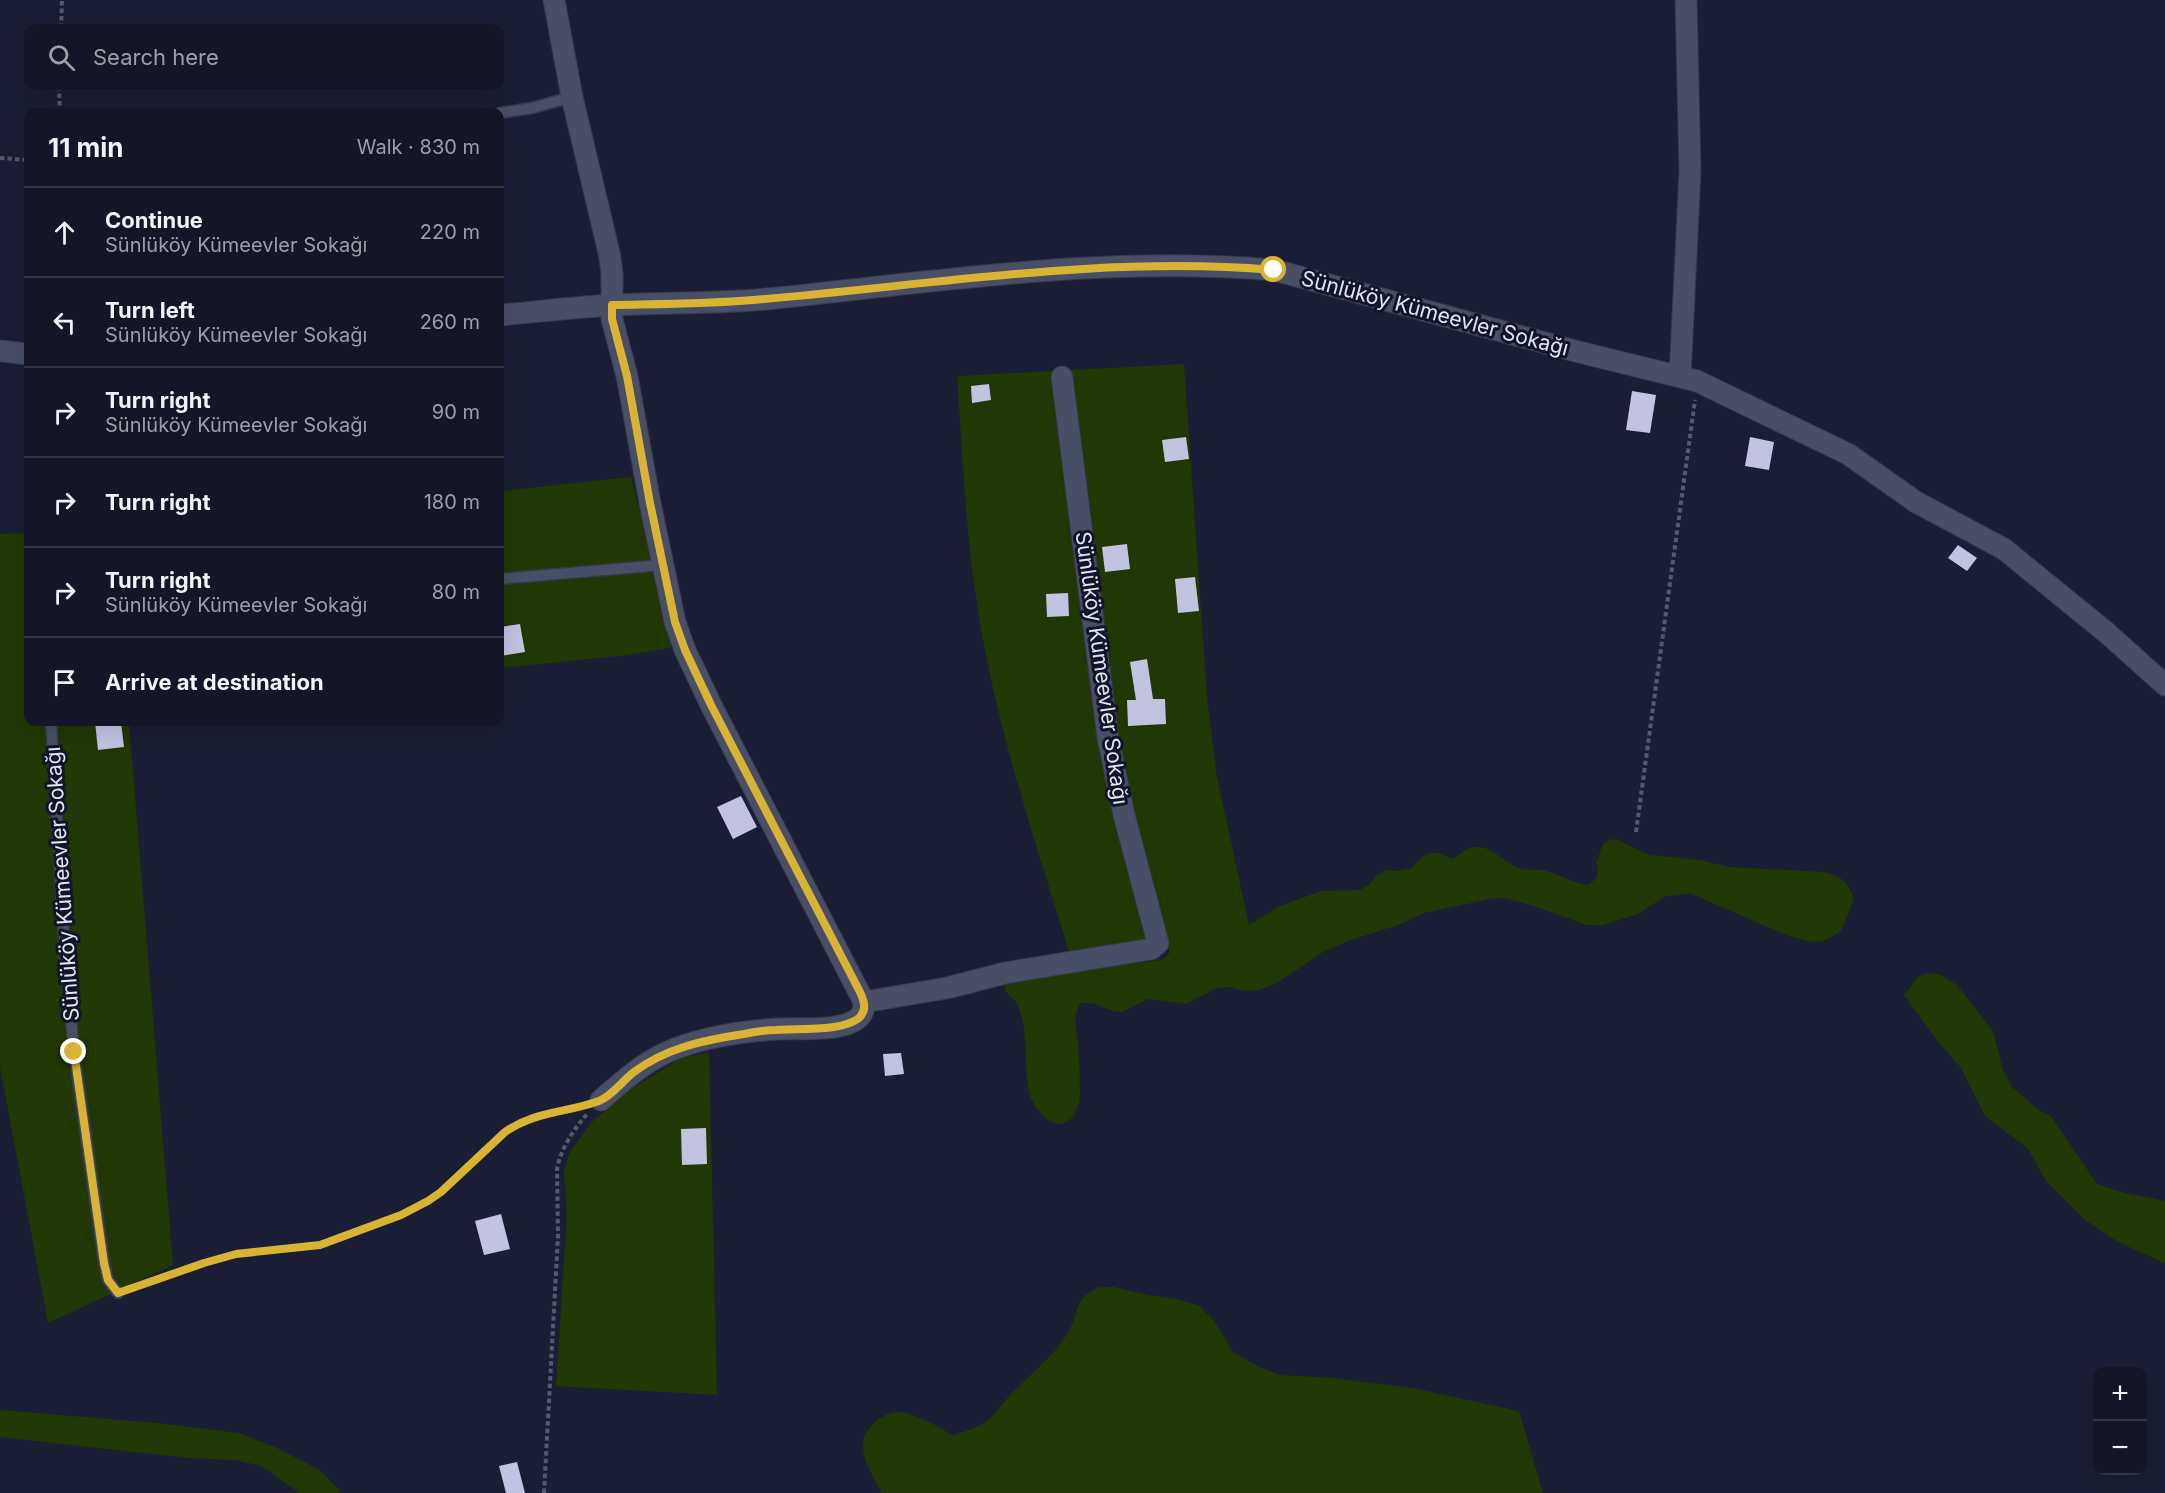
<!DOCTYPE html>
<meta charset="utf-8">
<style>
body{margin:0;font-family:Inter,sans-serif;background:#1d1f2f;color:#f1f3f6}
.controls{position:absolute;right:18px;bottom:18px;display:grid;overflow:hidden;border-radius:12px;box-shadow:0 6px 24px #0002}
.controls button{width:54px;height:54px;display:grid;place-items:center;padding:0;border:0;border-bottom:2px solid #333544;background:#141627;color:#f1f3f6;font:30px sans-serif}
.stop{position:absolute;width:18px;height:18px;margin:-14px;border:4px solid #d9b334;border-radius:50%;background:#fff}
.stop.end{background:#d9b334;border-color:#fff;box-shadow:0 2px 6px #0008}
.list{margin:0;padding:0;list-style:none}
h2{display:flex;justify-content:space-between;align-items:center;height:78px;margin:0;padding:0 24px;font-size:26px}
h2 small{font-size:20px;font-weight:400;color:#9d9fa7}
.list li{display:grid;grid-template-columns:39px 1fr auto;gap:18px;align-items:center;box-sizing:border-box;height:90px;padding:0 24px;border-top:2px solid #333544}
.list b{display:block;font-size:22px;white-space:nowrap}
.list p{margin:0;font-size:20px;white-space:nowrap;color:#9d9fa7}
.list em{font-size:20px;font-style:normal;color:#9d9fa7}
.icon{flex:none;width:33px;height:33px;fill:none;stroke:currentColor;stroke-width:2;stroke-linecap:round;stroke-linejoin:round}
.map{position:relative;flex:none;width:2165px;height:1493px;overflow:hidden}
.search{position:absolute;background:#141627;box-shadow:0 6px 24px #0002;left:24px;top:24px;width:480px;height:66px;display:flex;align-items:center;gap:15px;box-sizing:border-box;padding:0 21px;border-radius:12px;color:#9d9fa7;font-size:22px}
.panel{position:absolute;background:#141627;box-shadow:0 6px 24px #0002;left:24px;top:108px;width:480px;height:618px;border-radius:12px}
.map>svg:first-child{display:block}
</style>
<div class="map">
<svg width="2165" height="1493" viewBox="0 0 2165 1493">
<rect width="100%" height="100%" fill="#1a1e34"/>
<path fill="#213704" d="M1184 364 1207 697 1217 777 1249 925 1280 906 1321 891 1360 890 1369 885 1377 875 1387 870 1398 871 1411 868 1421 858 1429 853H1440L1452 859C1461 855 1466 847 1477 847 1494 847 1504 863 1519 868 1527 871 1535 869 1543 870 1560 874 1569 882 1588 885L1596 879 1598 872 1596 863 1603 844 1609 840 1616 839 1649 855 1700 860 1730 867 1824 872C1843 878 1847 880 1854 899L1841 931 1824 941 1811 942 1786 935 1690 893 1664 897 1638 914 1603 925H1587L1527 904 1504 898 1490 899 1424 913 1401 924 1348 941 1323 952 1277 983 1259 990 1244 991 1229 987 1217 988 1186 1004 1148 999 1122 1012 1113 1011 1092 1003H1081C1072 1016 1076 1027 1078 1042 1079 1051 1081 1096 1079 1102 1078 1106 1076 1112 1074 1115 1057 1139 1033 1109 1029 1092 1024 1069 1029 1019 1015 1001 1012 997 1008 995 1005 991V981L1061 970 1162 960 1169 954V944L1071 957C1037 849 1001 741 981 629 966 545 963 460 957 376Z
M631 477 675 647 628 655 500 668V491Z
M28 533V722H129L173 1265 48 1323 0 1067V534Z
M1927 973 1939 974 1957 985 1993 1031 2003 1070 2012 1087 2039 1110 2051 1116 2097 1184 2121 1192 2165 1201V1263L2118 1242 2084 1219 2046 1181 2028 1149 1985 1116 1961 1068 1937 1040 1904 995 1918 977Z
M709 1052 717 1395 556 1386 567 1215 564 1170 570 1152 591 1123 631 1089 680 1059Z
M1099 1287H1114L1148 1295 1177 1299 1199 1306 1215 1322 1233 1352 1261 1368 1281 1375 1332 1378 1412 1388 1519 1411 1543 1493H882C868 1468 849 1440 879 1419 886 1414 897 1411 906 1413 922 1417 938 1427 953 1435 965 1432 976 1428 987 1421 995 1415 1002 1404 1009 1396 1029 1375 1054 1357 1069 1331 1080 1310 1073 1299 1099 1287Z
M0 1410 156 1423 239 1433 277 1448 320 1470 342 1493H300L261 1466 235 1460 188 1458 0 1437Z"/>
<path fill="#c1c3e1" d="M989 384 991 400 972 403 971 386Z
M1632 391 1656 395 1650 433 1626 430Z
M1186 437 1189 459 1165 462 1162 440Z
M1750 437 1774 442 1769 470 1745 466Z
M1127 544 1130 569 1105 572 1102 547Z
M1958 545 1977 558 1967 571 1948 558Z
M1195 577 1199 611 1178 613 1175 579Z
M1068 593 1069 616 1047 617 1046 594Z
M520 624 525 652 500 656V627Z
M1147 659 1153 699H1165L1166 724 1128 726 1127 700H1136L1130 662Z
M95 722H121L124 747 98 750Z
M741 796 757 827 733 839 717 807Z
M901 1053 904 1074 885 1076 883 1054Z
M706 1128 707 1164 682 1165 681 1129Z
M501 1214 510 1249 484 1255 475 1221Z
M517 1462 525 1493H506L499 1466Z"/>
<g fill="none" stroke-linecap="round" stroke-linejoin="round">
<defs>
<path id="service" d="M500 113 532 108 572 97
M500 579 663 565
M51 722 65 954 74 1052 104 1263 108 1280 118 1293"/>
<path id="minor" d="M554 0 572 97 610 257 612 274V319L627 376 650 503 675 622 685 650 711 705 864 1002C864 1013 861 1018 850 1023 830 1031 798 1028 777 1029 744 1031 707 1037 677 1048 647 1059 624 1080 601 1100
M500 315C537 312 575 307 613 305 664 302 716 304 767 299 935 282 1105 255 1274 270L1579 352 1697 381 1848 454 1916 502 2004 549 2107 633 2165 685
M0 351 28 354
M1680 377 1690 171 1686 0
M864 1002 947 988 1005 973 1151 949 1158 943 1124 815 1108 738 1062 377"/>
</defs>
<use href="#service" stroke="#35384b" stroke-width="13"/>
<use href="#minor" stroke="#35384b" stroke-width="23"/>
<path stroke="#55596d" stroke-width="4" stroke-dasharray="4.5 3" stroke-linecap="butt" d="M61 28 62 0
M59 86 60 112
M0 158 28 160
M1636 832 1695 400
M130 1289 204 1263 236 1254 301 1249 320 1245 401 1214 428 1201 505 1132 519 1122 533 1117 583 1105
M544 1493 558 1236 557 1169C561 1148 574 1129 588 1113"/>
<use href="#service" stroke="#484e66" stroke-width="10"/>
<use href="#minor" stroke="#484e66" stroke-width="21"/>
</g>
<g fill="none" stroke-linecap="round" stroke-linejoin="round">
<path stroke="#d9b334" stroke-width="8" d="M74 1052 104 1263 108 1280 118 1293 204 1263 236 1254 320 1245 401 1215 428 1201 441 1192 505 1132C535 1111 566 1113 599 1101 612 1096 623 1080 634 1072 666 1048 704 1040 744 1034 754 1032 765 1030 776 1030 796 1028 845 1032 860 1017 867 1009 864 1001 860 992L711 705 685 650 675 622 650 503 627 376 612 319V305C659 304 706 304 753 300 927 286 1099 255 1274 270"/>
</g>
<g text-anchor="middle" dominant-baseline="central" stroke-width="6" stroke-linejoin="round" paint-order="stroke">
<g font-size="21" fill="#e0e4f3" stroke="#111529">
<text transform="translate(1435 313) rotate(15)">Sünlüköy Kümeevler Sokağı</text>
<text transform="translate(1102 668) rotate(82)">Sünlüköy Kümeevler Sokağı</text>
<text transform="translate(62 884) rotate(-94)">Sünlüköy Kümeevler Sokağı</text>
</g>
</g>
</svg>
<div class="controls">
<button>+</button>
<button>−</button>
</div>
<div class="stop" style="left:1274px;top:270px"></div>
<div class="stop end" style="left:74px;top:1052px"></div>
<div class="search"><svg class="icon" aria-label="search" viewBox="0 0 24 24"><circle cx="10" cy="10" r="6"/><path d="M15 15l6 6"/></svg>Search here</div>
<section class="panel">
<h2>11 min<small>Walk · 830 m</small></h2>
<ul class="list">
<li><svg class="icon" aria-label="ahead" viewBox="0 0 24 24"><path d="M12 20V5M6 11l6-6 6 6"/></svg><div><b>Continue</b><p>Sünlüköy Kümeevler Sokağı</p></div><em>220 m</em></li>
<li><svg class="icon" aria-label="left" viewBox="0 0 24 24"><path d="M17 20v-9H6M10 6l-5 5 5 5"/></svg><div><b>Turn left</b><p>Sünlüköy Kümeevler Sokağı</p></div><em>260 m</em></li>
<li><svg class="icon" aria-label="right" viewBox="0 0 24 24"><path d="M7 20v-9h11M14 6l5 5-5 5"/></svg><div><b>Turn right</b><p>Sünlüköy Kümeevler Sokağı</p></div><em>90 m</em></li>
<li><svg class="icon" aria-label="right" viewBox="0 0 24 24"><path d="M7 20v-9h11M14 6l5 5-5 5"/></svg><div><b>Turn right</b></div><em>180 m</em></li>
<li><svg class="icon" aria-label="right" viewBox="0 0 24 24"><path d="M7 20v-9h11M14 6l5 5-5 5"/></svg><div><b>Turn right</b><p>Sünlüköy Kümeevler Sokağı</p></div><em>80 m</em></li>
<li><svg class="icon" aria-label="arrive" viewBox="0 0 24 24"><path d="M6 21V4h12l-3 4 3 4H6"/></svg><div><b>Arrive at destination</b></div></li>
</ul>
</section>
</div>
